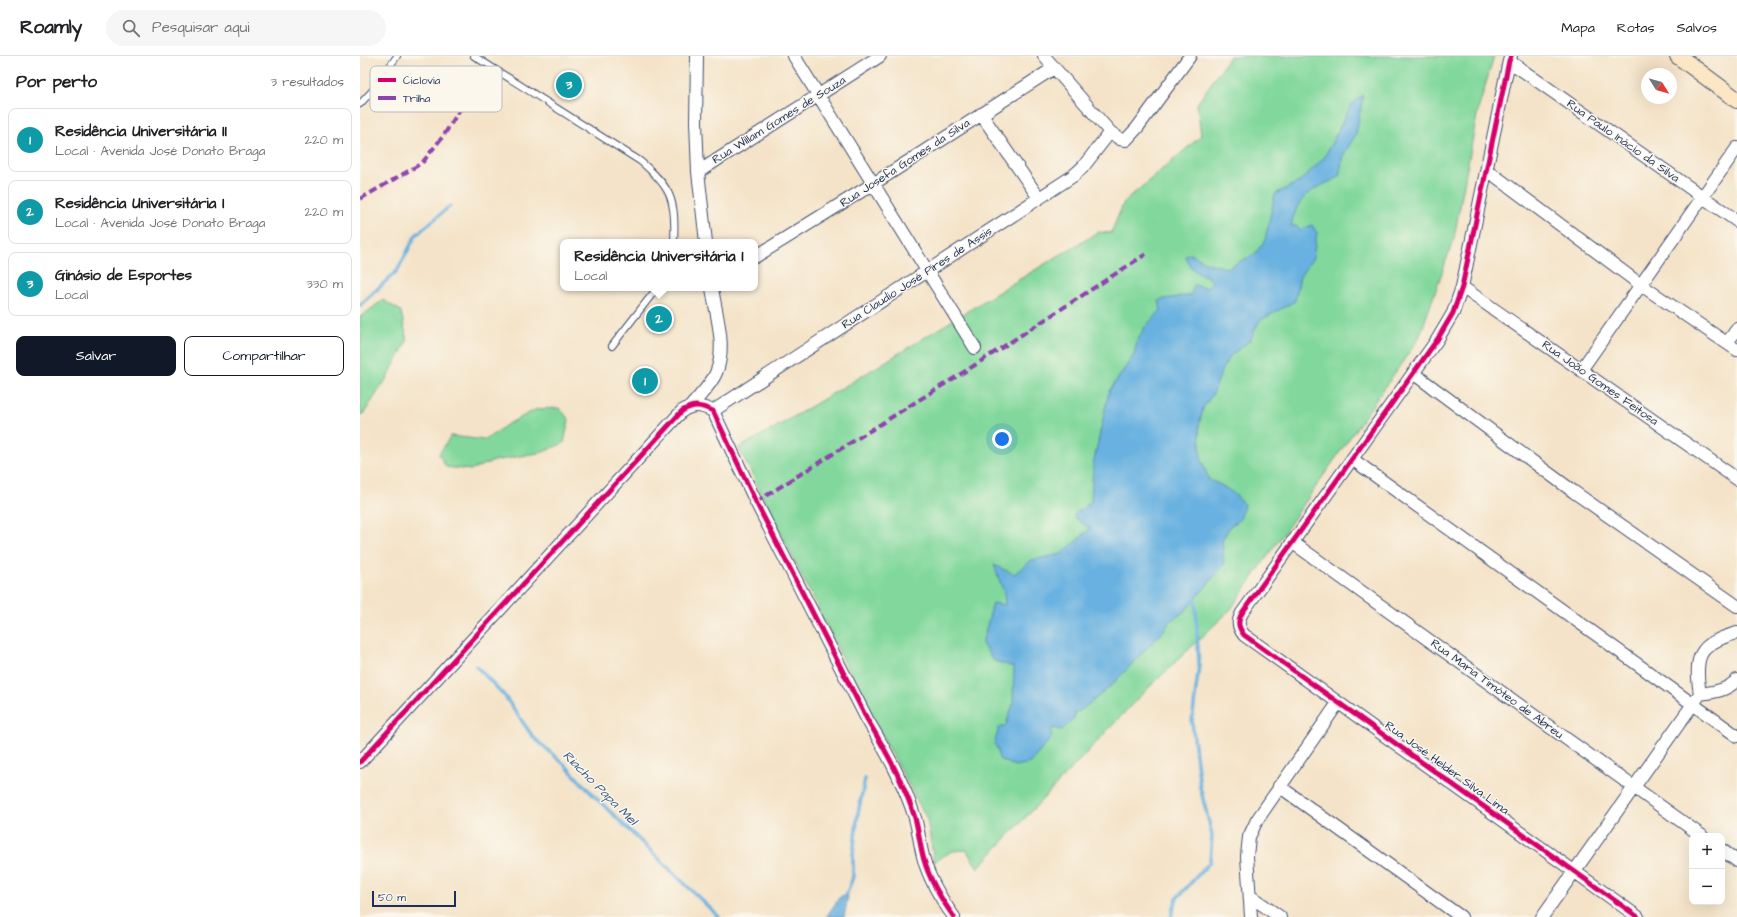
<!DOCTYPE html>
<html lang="pt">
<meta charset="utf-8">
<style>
body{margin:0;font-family:"Architects Daughter",sans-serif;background:#f6f6f6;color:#202124}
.controls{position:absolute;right:12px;bottom:12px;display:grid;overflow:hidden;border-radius:8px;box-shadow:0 4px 16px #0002}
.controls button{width:36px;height:36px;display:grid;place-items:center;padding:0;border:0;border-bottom:1px solid #e0e0e0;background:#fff;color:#202124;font:20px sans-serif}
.compass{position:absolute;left:1281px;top:12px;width:36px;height:36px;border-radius:50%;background:#fff;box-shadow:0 4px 16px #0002;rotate:127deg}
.scale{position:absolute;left:12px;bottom:10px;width:84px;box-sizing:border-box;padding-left:4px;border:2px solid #1b2f5e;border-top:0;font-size:11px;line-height:14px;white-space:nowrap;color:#1b2f5e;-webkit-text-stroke:3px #fbf7ec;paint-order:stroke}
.you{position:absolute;left:642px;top:383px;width:14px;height:14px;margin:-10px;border:3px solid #fff;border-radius:50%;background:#1a73e8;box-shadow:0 0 0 6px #1a73e833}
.badge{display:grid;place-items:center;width:26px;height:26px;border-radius:50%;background:#111827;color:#fff;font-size:13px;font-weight:700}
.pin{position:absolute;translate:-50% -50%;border:2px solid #fff;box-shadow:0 1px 4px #0006}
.popup{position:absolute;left:200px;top:183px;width:198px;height:52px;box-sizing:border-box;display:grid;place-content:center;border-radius:8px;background:#fff;filter:drop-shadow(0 1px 3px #0005);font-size:13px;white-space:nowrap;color:#757577}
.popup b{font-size:15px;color:#202124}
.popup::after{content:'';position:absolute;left:50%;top:100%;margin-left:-8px;border:8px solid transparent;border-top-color:#fff}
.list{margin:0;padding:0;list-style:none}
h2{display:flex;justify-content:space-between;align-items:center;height:52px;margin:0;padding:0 16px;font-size:17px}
h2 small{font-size:13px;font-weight:400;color:#757577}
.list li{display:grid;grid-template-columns:26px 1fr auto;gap:12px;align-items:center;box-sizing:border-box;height:64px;margin:0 8px 8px;padding:0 8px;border:1px solid #e0e0e0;border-radius:8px}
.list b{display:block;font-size:15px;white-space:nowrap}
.list p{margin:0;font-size:13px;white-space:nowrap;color:#757577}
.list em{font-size:13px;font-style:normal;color:#757577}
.actions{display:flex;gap:8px;padding:12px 16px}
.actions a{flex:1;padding:9px 0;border:1px solid #111827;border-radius:8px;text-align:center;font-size:14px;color:#111827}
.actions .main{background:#111827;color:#fff}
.icon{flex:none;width:22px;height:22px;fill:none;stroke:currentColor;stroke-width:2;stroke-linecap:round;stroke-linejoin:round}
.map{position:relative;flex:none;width:1377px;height:861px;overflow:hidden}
header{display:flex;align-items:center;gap:24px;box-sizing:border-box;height:56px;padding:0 20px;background:#fff;border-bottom:1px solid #e0e0e0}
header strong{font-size:19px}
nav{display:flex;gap:22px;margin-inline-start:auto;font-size:14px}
.search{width:280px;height:36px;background:#f6f6f6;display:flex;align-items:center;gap:10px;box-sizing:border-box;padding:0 14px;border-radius:22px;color:#757577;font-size:15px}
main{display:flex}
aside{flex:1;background:#fff}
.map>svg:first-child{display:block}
</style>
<header>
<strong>Roamly</strong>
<div class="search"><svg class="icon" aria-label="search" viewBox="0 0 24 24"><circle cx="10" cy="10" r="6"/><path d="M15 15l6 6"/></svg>Pesquisar aqui</div>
<nav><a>Mapa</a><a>Rotas</a><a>Salvos</a></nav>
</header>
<main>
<aside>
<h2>Por perto<small>3 resultados</small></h2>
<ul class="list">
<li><span class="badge" style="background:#0f9aa8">1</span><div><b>Residência Universitária II</b><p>Local · Avenida José Donato Braga</p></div><em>220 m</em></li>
<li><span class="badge" style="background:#0f9aa8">2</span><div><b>Residência Universitária I</b><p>Local · Avenida José Donato Braga</p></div><em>220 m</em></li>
<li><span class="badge" style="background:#0f9aa8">3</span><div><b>Ginásio de Esportes</b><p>Local</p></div><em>330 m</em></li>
</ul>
<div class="actions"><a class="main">Salvar</a><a>Compartilhar</a></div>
</aside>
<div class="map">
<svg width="1377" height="861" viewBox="0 0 1377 861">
<rect width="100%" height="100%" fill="#fbf7ec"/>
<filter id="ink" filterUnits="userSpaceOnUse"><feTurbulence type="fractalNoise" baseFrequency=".025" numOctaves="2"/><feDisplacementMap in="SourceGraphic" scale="8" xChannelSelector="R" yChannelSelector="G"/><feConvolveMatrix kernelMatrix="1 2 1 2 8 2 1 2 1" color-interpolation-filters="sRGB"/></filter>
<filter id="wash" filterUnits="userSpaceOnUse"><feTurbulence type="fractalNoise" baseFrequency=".012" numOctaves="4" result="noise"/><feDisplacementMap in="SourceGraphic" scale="16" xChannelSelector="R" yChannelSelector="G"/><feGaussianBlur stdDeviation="0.9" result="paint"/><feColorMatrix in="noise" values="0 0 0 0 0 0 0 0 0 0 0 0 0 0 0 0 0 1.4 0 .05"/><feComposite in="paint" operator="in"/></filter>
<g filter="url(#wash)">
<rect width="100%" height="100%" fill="#f4e3c8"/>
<path fill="#82d89c" stroke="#4e847d" d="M870 0H1134L1118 54 1094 182 1059 282 871 553 778 642 618 812 606 794 592 795 574 806 567 763 499 636 379 392C501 324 618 246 739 176L751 177 764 146 841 80 837 48Z
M23 244 41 255 47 285 27 322 4 357 0 359V261Z
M199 352 209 363 204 387 183 396 134 405 110 414 86 411 79 398 91 380 125 384 148 368 177 353Z"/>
<path fill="#68b1e0" stroke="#42709f" d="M1003 39 996 78 983 100 979 121C953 134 938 137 931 170H937L940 174 952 169 957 177 953 202 940 220 935 245 899 265 890 284 870 300 862 313 854 336 843 352 839 370 841 402 849 424C863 429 874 436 884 448L881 461 877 466 871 469 862 484 864 509 825 555 810 565 804 574 751 630 720 655 714 657 715 661 702 674 693 672 691 676 692 681 670 707 655 710 639 703 637 692 634 688 639 672 646 669 653 648 654 611 634 605 622 588 633 547 645 549 644 537 634 509 654 518 672 504 701 498 730 473 713 460 731 446 733 409 749 335 774 299 777 286 784 272 801 254 799 244 831 239 834 229 847 232 852 226 847 220C835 218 830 211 825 200L830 198 847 207 867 212 895 198 905 184 915 138 939 126 964 102 991 49Z
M486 838 488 840 484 861H466L480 841Z"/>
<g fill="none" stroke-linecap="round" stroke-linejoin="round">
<path stroke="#68b1e0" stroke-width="3.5" d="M0 249 37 215 56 179 90 150
M116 610 144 639 173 681 204 708 233 739 359 861
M485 842 493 821V798L498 757 505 723
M811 861 817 842 850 806 852 779 840 731 832 666 839 609 835 541"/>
</g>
</g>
<g filter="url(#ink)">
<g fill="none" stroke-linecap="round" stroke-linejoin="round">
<defs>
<path id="lane" d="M114 0 280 105C312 132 316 144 314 186
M0 48 13 34 37 0
M252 290 297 232"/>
<path id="street" d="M337 0 336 66 338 116 346 186
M434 0 615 292
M684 0 750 76 760 83 766 84 777 72 830 0
M1151 0 1149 5 1102 231 1093 257 1077 284 882 557C877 566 878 571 884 579L1278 861
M1149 5 1377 165
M621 58 679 142
M1127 114 1281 229 1377 294
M338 116 520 0
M395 201 513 128 694 12
M1102 231 1377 423
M1367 287 1377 273
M1221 314 1377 92
M1053 317 1214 436 1377 550
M332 349C339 340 351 329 356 317 367 291 356 259 352 232
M353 355 713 120 723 111 750 76
M992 403 1377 680
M932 486 1342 780
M1340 638C1354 636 1366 635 1377 624
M0 706 322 355C334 348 340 349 353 355L396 446 507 663C526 695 544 727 555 762 559 776 560 791 564 804 570 825 581 843 594 861
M919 730 1101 861
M1362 794 1377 805
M890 840 920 861
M891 861 887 800 889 781 897 764 978 647
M1182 861 1340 638C1334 600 1338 588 1377 577"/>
<path id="secondary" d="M1318 0 1377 44"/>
</defs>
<use href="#lane" stroke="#3c4a6e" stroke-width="8"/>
<use href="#street" stroke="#3c4a6e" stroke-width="14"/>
<use href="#secondary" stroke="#3c4a6e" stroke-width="18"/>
<use href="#lane" stroke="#fff" stroke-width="6"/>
<use href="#street" stroke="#fff" stroke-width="12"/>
<use href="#secondary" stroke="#fce6c4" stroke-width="16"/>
<path stroke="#8e44ad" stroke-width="4" stroke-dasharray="8 4" stroke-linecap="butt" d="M0 143 62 107 84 79 128 8
M396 446 615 309 786 198"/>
<defs>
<path id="cycleway" d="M1151 0 1149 5 1102 231 1093 257 1077 284 882 557C877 566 878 571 884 579L1278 861
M0 706 322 355C334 348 340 349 353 355L396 446 507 663C526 695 544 727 555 762 559 776 560 791 564 804 570 825 581 843 594 861"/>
</defs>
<use href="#cycleway" stroke="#fbf7ec" stroke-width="8"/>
<use href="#cycleway" stroke="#d6006c" stroke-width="5"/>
</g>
</g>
<g text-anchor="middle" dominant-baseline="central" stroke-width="3" stroke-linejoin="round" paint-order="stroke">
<g font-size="12" fill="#1b2f5e" stroke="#fbf7ec">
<text transform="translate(419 64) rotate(-32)">Rua Willam Gomes de Souza</text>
<text transform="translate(1263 85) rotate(35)">Rua Paulo Inácio da Silva</text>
<text transform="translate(545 107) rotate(-33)">Rua Josefa Gomes da Silva</text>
<text transform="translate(557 222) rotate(-33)">Rua Claudio José Pires de Assis</text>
<text transform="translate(1240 327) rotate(35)">Rua João Gomes Feitosa</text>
<text transform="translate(1137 633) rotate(36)">Rua Maria Timóteo de Abreu</text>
<text transform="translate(1087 712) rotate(36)">Rua José Helder Silva Lima</text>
</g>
<g font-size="13" font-style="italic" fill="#325685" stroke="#fbf7ec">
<text transform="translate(240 732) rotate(45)">Riacho Papa Mel</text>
</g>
</g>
<rect x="10" y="10" width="132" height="46" rx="6" fill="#fbf7ec" stroke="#b8bbc1" stroke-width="1"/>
<rect x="18" y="22" width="18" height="4" fill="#d6006c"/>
<rect x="18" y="40" width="18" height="4" fill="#8e44ad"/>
<g font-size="11" fill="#1b2f5e">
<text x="43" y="28">Ciclovia</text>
<text x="43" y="46">Trilha</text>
</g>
</svg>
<div class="controls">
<button>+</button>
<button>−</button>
</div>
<svg class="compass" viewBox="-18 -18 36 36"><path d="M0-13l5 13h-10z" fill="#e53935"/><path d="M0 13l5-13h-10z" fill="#757577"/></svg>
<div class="scale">50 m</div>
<div class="you"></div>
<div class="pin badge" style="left:285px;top:325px;background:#0f9aa8">1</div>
<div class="pin badge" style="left:299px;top:263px;background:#0f9aa8">2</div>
<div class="popup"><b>Residência Universitária I</b>Local</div>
<div class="pin badge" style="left:209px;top:29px;background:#0f9aa8">3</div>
</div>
</main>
